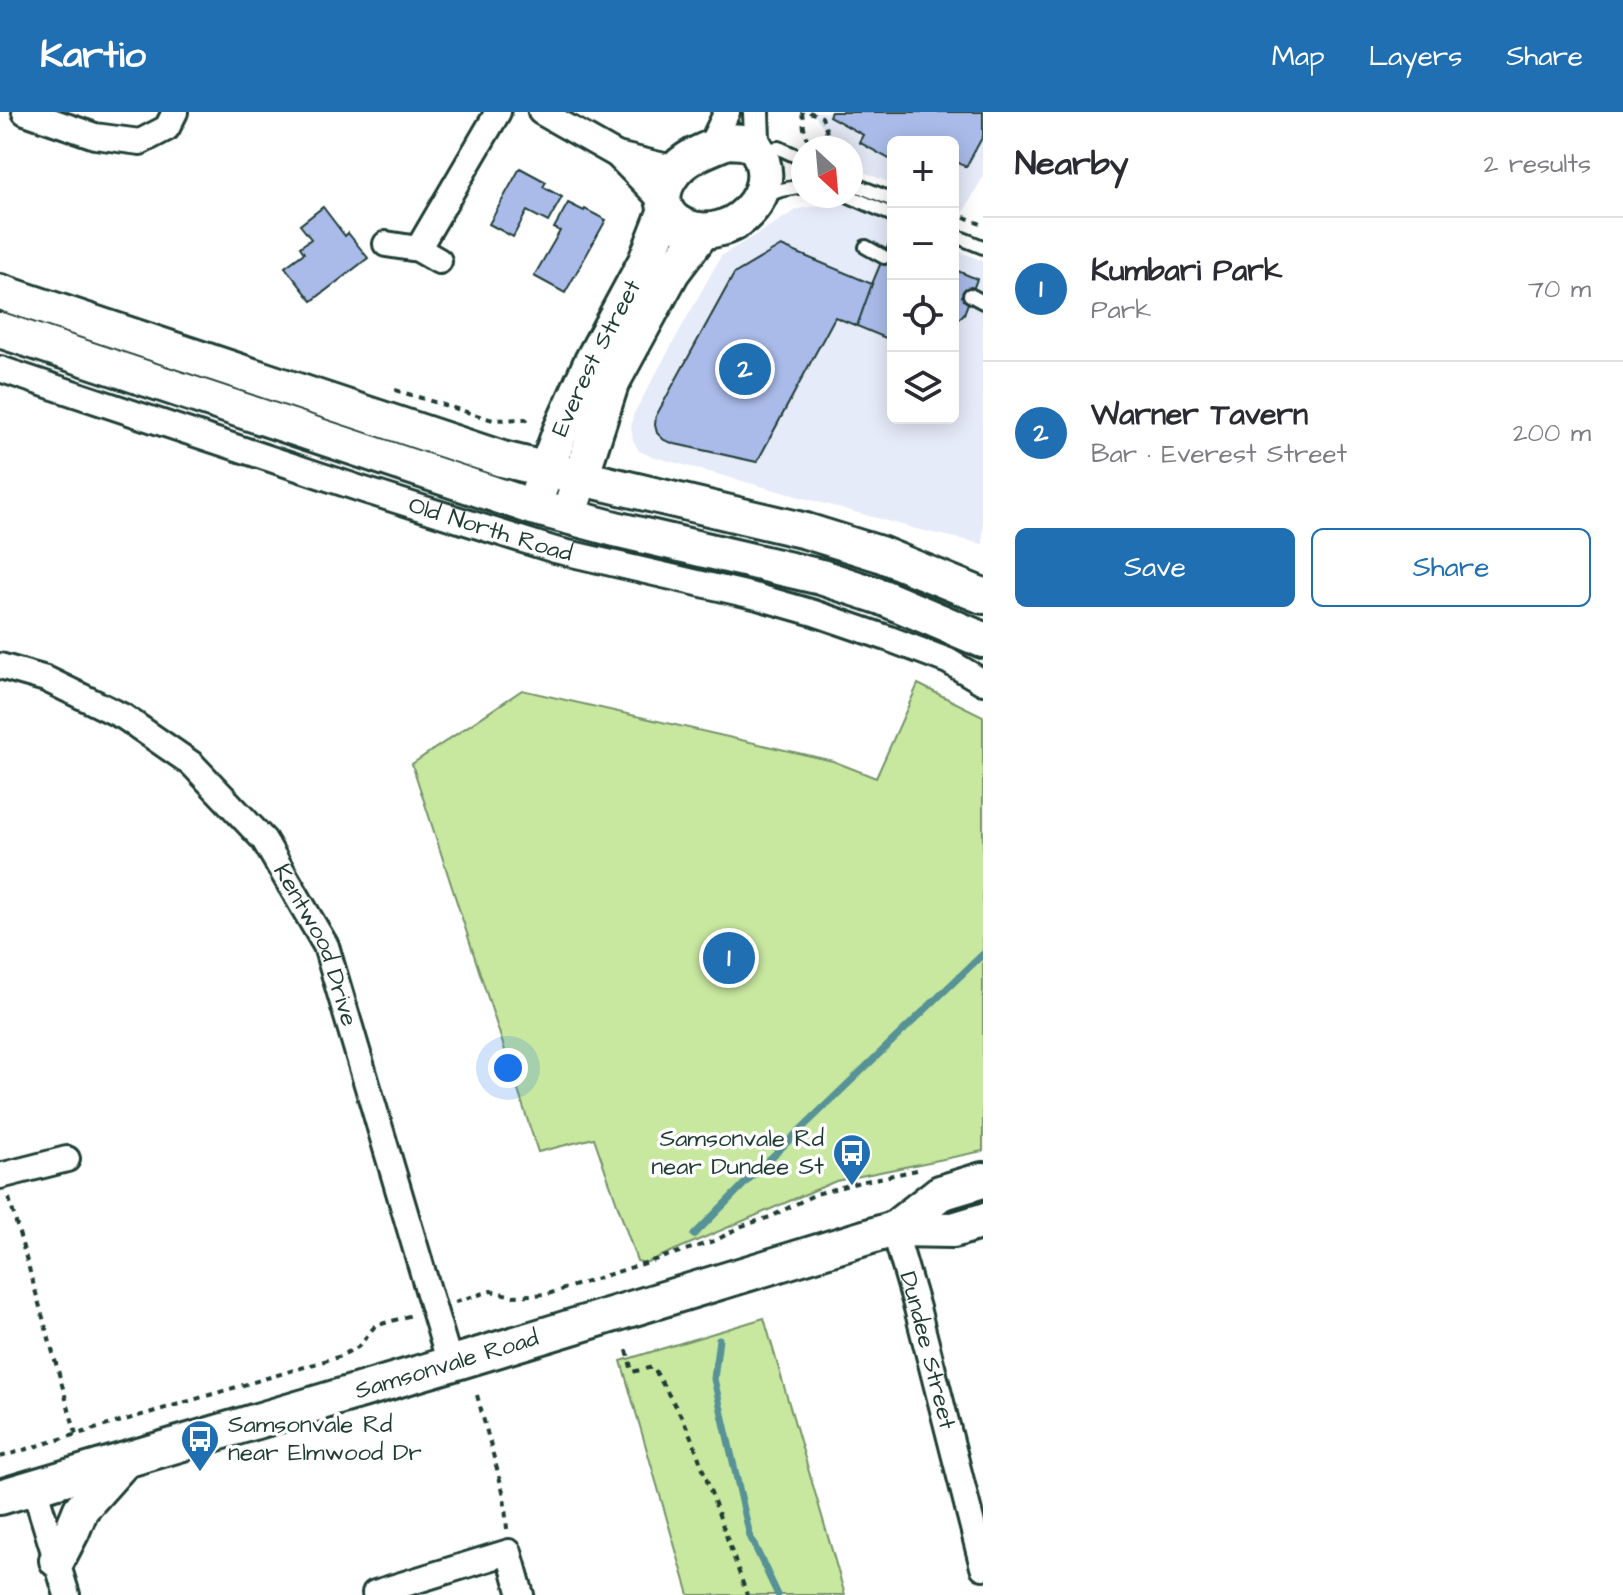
<!DOCTYPE html>
<meta charset="utf-8">
<style>
body{margin:0;font-family:"Architects Daughter",sans-serif;background:#f2f2f3;color:#2b2b33}
.controls{position:absolute;right:24px;top:24px;display:grid;overflow:hidden;border-radius:12px;box-shadow:0 4px 20px #0003}
.controls button{width:72px;height:72px;display:grid;place-items:center;padding:0;border:0;border-bottom:2px solid #e1e1e2;background:#fff;color:#2b2b33;font:40px sans-serif}
.compass{position:absolute;left:791px;top:24px;width:72px;height:72px;border-radius:50%;background:#fff;box-shadow:0 4px 20px #0003;rotate:154deg}
.you{position:absolute;left:508px;top:956px;width:28px;height:28px;margin:-20px;border:6px solid #fff;border-radius:50%;background:#1a73e8;box-shadow:0 0 0 12px #1a73e833}
.badge{display:grid;place-items:center;width:52px;height:52px;border-radius:50%;background:#1f6fb2;color:#fff;font-size:26px;font-weight:700}
.pin{position:absolute;translate:-50% -50%;border:4px solid #fff;box-shadow:0 2px 8px #0006}
.list{margin:0;padding:0;list-style:none}
h2{display:flex;justify-content:space-between;align-items:center;height:104px;margin:0;padding:0 32px;font-size:34px}
h2 small{font-size:26px;font-weight:400;color:#7c7c81}
.list li{display:grid;grid-template-columns:52px 1fr auto;gap:24px;align-items:center;box-sizing:border-box;height:144px;padding:0 32px;border-top:2px solid #e1e1e2}
.list b{display:block;font-size:30px;white-space:nowrap}
.list p{margin:0;font-size:26px;white-space:nowrap;color:#7c7c81}
.list em{font-size:26px;font-style:normal;color:#7c7c81}
.actions{display:flex;gap:16px;padding:24px 32px}
.actions a{flex:1;padding:18px 0;border:2px solid #1f6fb2;border-radius:12px;text-align:center;font-size:28px;color:#1f6fb2}
.actions .main{background:#1f6fb2;color:#fff}
.icon{flex:none;width:44px;height:44px;fill:none;stroke:currentColor;stroke-width:2;stroke-linecap:round;stroke-linejoin:round}
.map{position:relative;flex:none;width:983px;height:1483px;overflow:hidden}
header{display:flex;align-items:center;gap:48px;box-sizing:border-box;height:112px;padding:0 40px;background:#1f6fb2;color:#fff}
header strong{font-size:38px}
nav{display:flex;gap:44px;margin-inline-start:auto;font-size:28px}
main{display:flex}
aside{flex:1;background:#fff}
.map>svg:first-child{display:block}
</style>
<header>
<strong>Kartio</strong>
<nav><a>Map</a><a>Layers</a><a>Share</a></nav>
</header>
<main>
<div class="map">
<svg width="983" height="1483" viewBox="0 0 983 1483">
<rect width="100%" height="100%" fill="#fff"/>
<filter id="ink" filterUnits="userSpaceOnUse"><feTurbulence type="fractalNoise" baseFrequency=".0125" numOctaves="2"/><feDisplacementMap in="SourceGraphic" scale="16" xChannelSelector="R" yChannelSelector="G"/><feConvolveMatrix kernelMatrix="1 2 1 2 8 2 1 2 1" color-interpolation-filters="sRGB"/></filter>
<g filter="url(#ink)">
<path fill="#e6ebf9" d="M806 0H983V65L963 101 953 97V30H893V72L851 55V36H837L816 5Z
M839 90 893 112V306H953V137L983 149V432L920 418 651 344 639 339 633 328 631 315 633 303 721 144 798 97Z"/>
<path fill="#c8e79f" stroke="#74926a" stroke-width="2" d="M918 572 983 604V1039L836 1069 645 1151 637 1149 594 1026 538 1040 412 652 522 578 833 649 876 666Z
M764 1206 845 1483H689L621 1249Z"/>
<g fill="none" stroke-linecap="round" stroke-linejoin="round">
<path stroke="#569296" stroke-width="7" d="M694 1123 752 1064 983 842
M719 1227 714 1267 750 1424 778 1483"/>
</g>
<path fill="#aabbea" stroke="#1f3d34" stroke-width="2" d="M831 0H983V24L966 55 957 50 953 58V30H893V49L859 30 863 23 829 4Z
M520 56 546 70 543 75 562 85 548 110 527 99 513 125 489 112Z
M568 91 584 99 585 97 606 108 565 181 534 164 560 119 554 116Z
M323 95 345 124 348 121 368 146 312 189 285 155 304 141 300 135 311 127 300 113Z
M889 131 893 133V229L857 214 872 172Z
M781 134 872 172 857 214 835 205 757 350 675 332 664 328 657 321 655 313 656 304 734 162Z
M953 157 977 167 964 202 953 212Z"/>
<g fill="none" stroke-linecap="round" stroke-linejoin="round">
<defs>
<path id="lane" d="M761 38 779 36 803 47
M851 71 893 88
M764 84 781 78 803 74
M849 84 893 103
M953 123 983 135
M866 135 884 145
M970 183 983 190"/>
<g id="street">
<path d="M25 0 95 24 140 30 167 16 175 0"/>
<path d="M541 0 617 43 663 90"/>
<path d="M755 34 757 26 756 0"/>
<path d="M709 37 727 0"/>
<path d="M617 43 677 57"/>
<path d="M386 132 418 137 439 149"/>
<path d="M418 137 498 0"/>
<path id="s1" d="M0 257 364 378 555 438 758 485 814 501 887 526 948 549 983 570"/>
<path id="s2" d="M0 554 46 567 124 605 192 652 264 728 326 834 450 1252"/>
<path d="M0 1064 67 1047"/>
<path id="s3" d="M894 1117 917 1196 983 1455"/>
<path d="M34 1375 67 1483"/>
<path d="M375 1481 509 1440 521 1483"/>
</g>
<g id="secondary">
<path d="M727 29 743 30 755 34C767 53 768 72 755 91 718 145 634 111 674 60 686 44 709 37 727 29Z"/>
<path d="M0 180 502 347 806 419 880 442 983 484"/>
<path d="M0 218 533 395 619 418 821 465 882 485 983 528"/>
<path id="s4" d="M539 378 560 320 591 251 646 149 666 98"/>
<path d="M574 386 611 272 672 160 703 119"/>
<path d="M894 1117 940 1081 983 1068"/>
<path id="s5" d="M0 1385 450 1252 894 1117 953 1118 983 1109"/>
<path d="M57 1448 72 1419 81 1397 124 1349"/>
</g>
</defs>
<use href="#lane" stroke="#1f3d34" stroke-width="18"/>
<use href="#street" stroke="#1f3d34" stroke-width="30"/>
<use href="#secondary" stroke="#1f3d34" stroke-width="40"/>
<path stroke="#1f3d34" stroke-width="4" stroke-dasharray="6 6" stroke-linecap="butt" d="M802 0 804 16 808 28
M809 0 822 5 832 36
M953 100 983 113
M395 278 493 308 525 307 533 312
M9 1086 76 1322
M455 1190 491 1179 513 1184 548 1182 717 1128 739 1115 770 1105 816 1082 860 1070 922 1057
M627 1238 632 1260 653 1255 685 1311 694 1332 747 1483
M477 1283 504 1383 507 1417
M0 1345 338 1245 358 1235 375 1214 412 1203"/>
<use href="#lane" stroke="#fff" stroke-width="12"/>
<use href="#street" stroke="#fff" stroke-width="24"/>
<use href="#secondary" stroke="#fff" stroke-width="34"/>
</g>
</g>
<defs>
<symbol id="bus-pin" viewBox="-11 -11 22 30"><path d="M0 17L-7.5 6A9.5 9.5 0 1 1 7.5 6Z" fill="#1f6fb2" stroke="#fff"/><path d="M-5-6H5V4H4V6H2V4H-2V6H-4V4H-5ZM-3.5-4V0h7V-4ZM-3.5 1.2v1.5H-2V1.2ZM2 1.2v1.5H3.5V1.2Z" fill="#fff"/></symbol>
</defs>
<g fill-rule="evenodd">
<use href="#bus-pin" x="830" y="1019" width="44" height="60"/>
<use href="#bus-pin" x="178" y="1305" width="44" height="60"/>
</g>
<g text-anchor="middle" dominant-baseline="central" stroke-width="7" stroke-linejoin="round" paint-order="stroke">
<g font-size="24" fill="#1f3d34" stroke="#fff">
<text stroke="none"><textPath href="#s4" startOffset="144">Everest Street</textPath></text>
<text stroke="none"><textPath href="#s1" startOffset="516">Old North Road</textPath></text>
<text stroke="none"><textPath href="#s2" startOffset="440">Kentwood Drive</textPath></text>
<text stroke="none"><textPath href="#s3" startOffset="126">Dundee Street</textPath></text>
<text stroke="none"><textPath href="#s5" startOffset="466">Samsonvale Road</textPath></text>
</g>
<g font-size="24" fill="#1f3d34" stroke="#fff" text-anchor="end">
<text x="824" y="1027">Samsonvale Rd<tspan x="824" dy="28">near Dundee St</tspan></text>
<text x="228" y="1313" text-anchor="start">Samsonvale Rd<tspan x="228" dy="28">near Elmwood Dr</tspan></text>
</g>
</g>
</svg>
<div class="controls">
<button>+</button>
<button>−</button>
<button><svg class="icon" aria-label="locate" viewBox="0 0 24 24"><circle cx="12" cy="12" r="6"/><path d="M12 2v4M12 18v4M2 12h4M18 12h4"/></svg></button>
<button><svg class="icon" aria-label="layers" viewBox="0 0 24 24"><path d="M12 4l9 5-9 5-9-5zM3 14l9 5 9-5"/></svg></button>
</div>
<svg class="compass" viewBox="-18 -18 36 36"><path d="M0-13l5 13h-10z" fill="#e53935"/><path d="M0 13l5-13h-10z" fill="#7c7c81"/></svg>
<div class="you"></div>
<div class="pin badge" style="left:729px;top:846px">1</div>
<div class="pin badge" style="left:745px;top:257px">2</div>
</div>
<aside>
<h2>Nearby<small>2 results</small></h2>
<ul class="list">
<li><span class="badge">1</span><div><b>Kumbari Park</b><p>Park</p></div><em>70 m</em></li>
<li><span class="badge">2</span><div><b>Warner Tavern</b><p>Bar · Everest Street</p></div><em>200 m</em></li>
</ul>
<div class="actions"><a class="main">Save</a><a>Share</a></div>
</aside>
</main>
